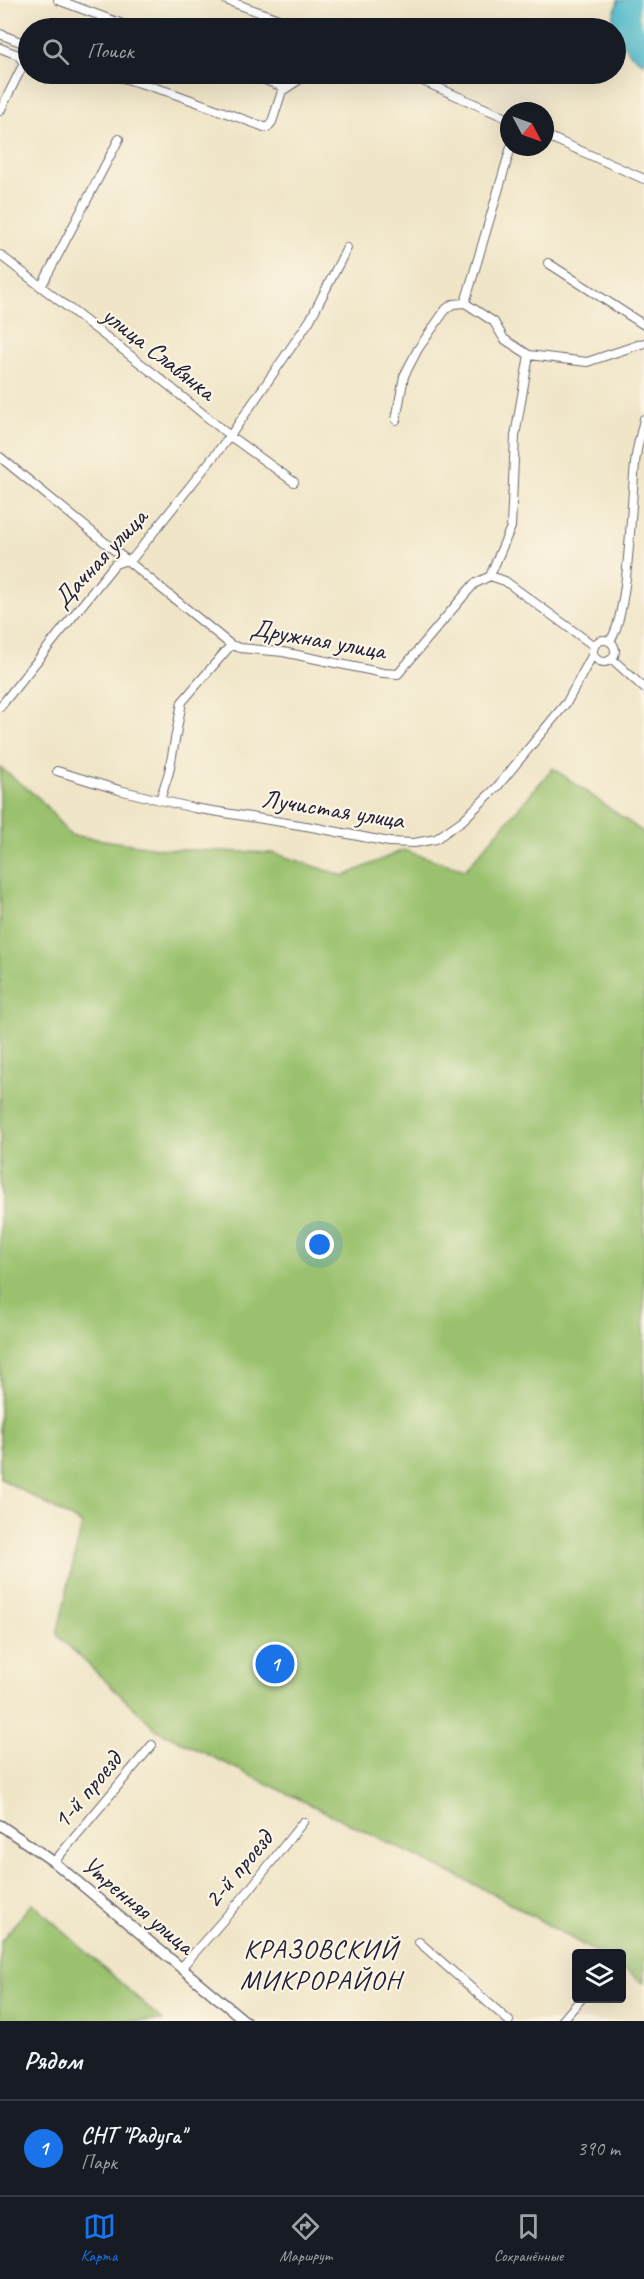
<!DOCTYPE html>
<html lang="ru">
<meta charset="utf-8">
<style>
body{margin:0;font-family:Caveat,sans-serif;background:#20242c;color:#f1f3f6}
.controls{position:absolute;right:18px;bottom:18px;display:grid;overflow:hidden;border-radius:6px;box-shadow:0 6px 24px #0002}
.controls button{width:54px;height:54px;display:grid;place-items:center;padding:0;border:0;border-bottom:2px solid #363941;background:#171b24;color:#f1f3f6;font:30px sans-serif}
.compass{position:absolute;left:500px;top:102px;width:54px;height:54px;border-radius:50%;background:#171b24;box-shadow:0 6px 24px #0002;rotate:131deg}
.you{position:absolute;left:320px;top:1245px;width:21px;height:21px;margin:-15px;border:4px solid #fff;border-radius:50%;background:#1a73e8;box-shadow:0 0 0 9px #1a73e833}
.badge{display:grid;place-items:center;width:39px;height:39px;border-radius:50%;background:#1a73e8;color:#fff;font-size:20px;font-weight:700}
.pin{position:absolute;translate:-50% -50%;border:3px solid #fff;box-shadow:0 2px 6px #0006}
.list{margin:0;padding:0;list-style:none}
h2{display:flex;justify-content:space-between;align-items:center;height:78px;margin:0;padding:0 24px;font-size:26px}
h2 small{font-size:20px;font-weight:400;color:#9ea1a6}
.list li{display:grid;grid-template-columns:39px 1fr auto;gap:18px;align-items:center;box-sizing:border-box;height:96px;padding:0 24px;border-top:2px solid #363941}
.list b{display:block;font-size:22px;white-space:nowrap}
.list p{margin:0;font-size:20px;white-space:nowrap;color:#9ea1a6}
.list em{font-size:20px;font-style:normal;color:#9ea1a6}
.icon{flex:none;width:33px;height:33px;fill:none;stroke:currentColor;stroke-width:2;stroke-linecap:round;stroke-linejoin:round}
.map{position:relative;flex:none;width:644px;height:2021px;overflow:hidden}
.search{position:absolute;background:#171b24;box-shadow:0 6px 24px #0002;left:18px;right:18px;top:18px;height:66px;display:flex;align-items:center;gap:15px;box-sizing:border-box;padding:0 21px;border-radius:33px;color:#9ea1a6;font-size:22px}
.sheet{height:174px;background:#171b24}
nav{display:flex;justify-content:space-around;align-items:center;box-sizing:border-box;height:84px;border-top:2px solid #363941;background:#171b24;font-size:16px;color:#9ea1a6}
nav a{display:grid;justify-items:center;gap:3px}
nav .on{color:#1a73e8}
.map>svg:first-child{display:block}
</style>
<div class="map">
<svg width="644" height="2021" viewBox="0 0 644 2021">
<rect width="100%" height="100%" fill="#fcf5e5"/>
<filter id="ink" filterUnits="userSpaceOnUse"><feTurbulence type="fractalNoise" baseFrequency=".0167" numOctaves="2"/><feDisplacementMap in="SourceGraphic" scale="12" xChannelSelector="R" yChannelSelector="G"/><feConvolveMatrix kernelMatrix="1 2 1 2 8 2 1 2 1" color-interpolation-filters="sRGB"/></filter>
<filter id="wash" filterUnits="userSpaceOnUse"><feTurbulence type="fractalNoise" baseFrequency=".008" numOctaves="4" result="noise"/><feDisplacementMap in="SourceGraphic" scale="24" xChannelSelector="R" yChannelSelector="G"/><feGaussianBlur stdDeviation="1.35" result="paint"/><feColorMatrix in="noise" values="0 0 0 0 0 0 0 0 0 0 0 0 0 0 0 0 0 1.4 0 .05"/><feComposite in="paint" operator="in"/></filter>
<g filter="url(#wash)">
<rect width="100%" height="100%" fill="#f0e5c7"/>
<path fill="#9ac16d" stroke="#5e7254" stroke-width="1.5" d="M0 767 40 799 70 835 164 849 274 853 344 876 403 850 465 870 553 768 644 833V1983L622 1968V1954L597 1953 494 1894 157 1730 57 1635 82 1524 0 1478Z
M32 1903 163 2021H0V1942Z"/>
<path fill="#4eb9cb" stroke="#386e83" stroke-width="1.5" d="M618 0H628C627 19 631 31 644 45V64L630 53 616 35V28H613C610 17 617 9 618 0Z"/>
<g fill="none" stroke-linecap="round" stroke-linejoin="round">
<path stroke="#4eb9cb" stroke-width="14" d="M633 0 632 17 644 48"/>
</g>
</g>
<g filter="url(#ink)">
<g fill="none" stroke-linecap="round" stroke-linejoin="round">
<defs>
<path id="minor" d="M58 0 133 28
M226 0 303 28
M0 34 28 45
M0 48 18 55 24 63 0 111
M110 74 172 93 267 128 272 122 282 91 308 74
M249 74 286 88
M407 74 509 119
M545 135 644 179
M0 255 157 376 230 436 294 482
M548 263 644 325
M41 287 119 139
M465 303 494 322 504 339 529 355 587 362 644 343
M396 420 404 376 418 349 446 309 453 304 465 303 511 147
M0 457 231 645 240 648 283 652 383 673 398 674 467 592 474 584 490 576 505 581 594 646
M490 576 511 527 515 436 529 355
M593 651a11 11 0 1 1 22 0a11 11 0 1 1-22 0Z
M610 641C629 616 631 501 635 464 636 449 641 434 644 419
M612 659 644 688
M0 707 115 564 133 558 230 436 310 320 347 248
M57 771 119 790 160 800 169 772 182 702 231 645
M160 800 194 808 312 827 389 842 414 843 436 839 463 820 497 787 567 702 593 654
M54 1862 152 1745
M419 1942 509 2021
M181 1968 246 1894 303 1822
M562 2021 582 1998"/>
<path id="tertiary" d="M0 1825 54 1862 245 2021"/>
</defs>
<use href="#minor" stroke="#6a666c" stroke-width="10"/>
<use href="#tertiary" stroke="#6a666c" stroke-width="12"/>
<use href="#minor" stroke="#fff" stroke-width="8"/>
<use href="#tertiary" stroke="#fff" stroke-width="9"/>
</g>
</g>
<g text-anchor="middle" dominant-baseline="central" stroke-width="4.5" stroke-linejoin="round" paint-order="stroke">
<g font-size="26" fill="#22223b" stroke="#fcf5e5">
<text transform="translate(159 353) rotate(38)">улица Славянка</text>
<text transform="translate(100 558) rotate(-47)">Дачная улица</text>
<text transform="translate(318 639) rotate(10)">Дружная улица</text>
<text transform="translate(333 809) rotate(9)">Лучистая улица</text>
<text transform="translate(87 1790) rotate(-50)">1-й проезд</text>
<text transform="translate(238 1869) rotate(-50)">2-й проезд</text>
<text transform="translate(138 1905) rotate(40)">Утренняя улица</text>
</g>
<g font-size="27" letter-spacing="1.5" fill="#22223b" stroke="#fcf5e5">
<text x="321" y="1949">КРАЗОВСКИЙ<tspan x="321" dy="31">МИКРОРАЙОН</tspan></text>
</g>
</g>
</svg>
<div class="controls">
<button><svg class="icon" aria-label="layers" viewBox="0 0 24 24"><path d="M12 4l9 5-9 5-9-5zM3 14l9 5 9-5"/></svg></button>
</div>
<svg class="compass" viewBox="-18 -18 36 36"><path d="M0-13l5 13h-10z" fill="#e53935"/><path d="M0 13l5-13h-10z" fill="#9ea1a6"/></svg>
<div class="you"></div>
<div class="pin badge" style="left:275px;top:1664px">1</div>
<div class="search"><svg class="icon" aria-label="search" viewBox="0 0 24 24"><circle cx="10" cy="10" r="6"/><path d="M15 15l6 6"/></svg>Поиск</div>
</div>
<section class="sheet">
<h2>Рядом<small></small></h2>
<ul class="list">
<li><span class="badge">1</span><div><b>СНТ &quot;Радуга&quot;</b><p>Парк</p></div><em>390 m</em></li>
</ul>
</section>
<nav>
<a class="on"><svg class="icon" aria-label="map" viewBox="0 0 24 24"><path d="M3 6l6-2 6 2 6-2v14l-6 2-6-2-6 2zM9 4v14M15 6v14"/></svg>Карта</a>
<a><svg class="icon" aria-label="directions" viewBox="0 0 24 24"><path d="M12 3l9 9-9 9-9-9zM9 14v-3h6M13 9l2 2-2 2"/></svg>Маршрут</a>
<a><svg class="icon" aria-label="saved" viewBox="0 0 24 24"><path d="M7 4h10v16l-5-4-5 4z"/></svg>Сохранённые</a>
</nav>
